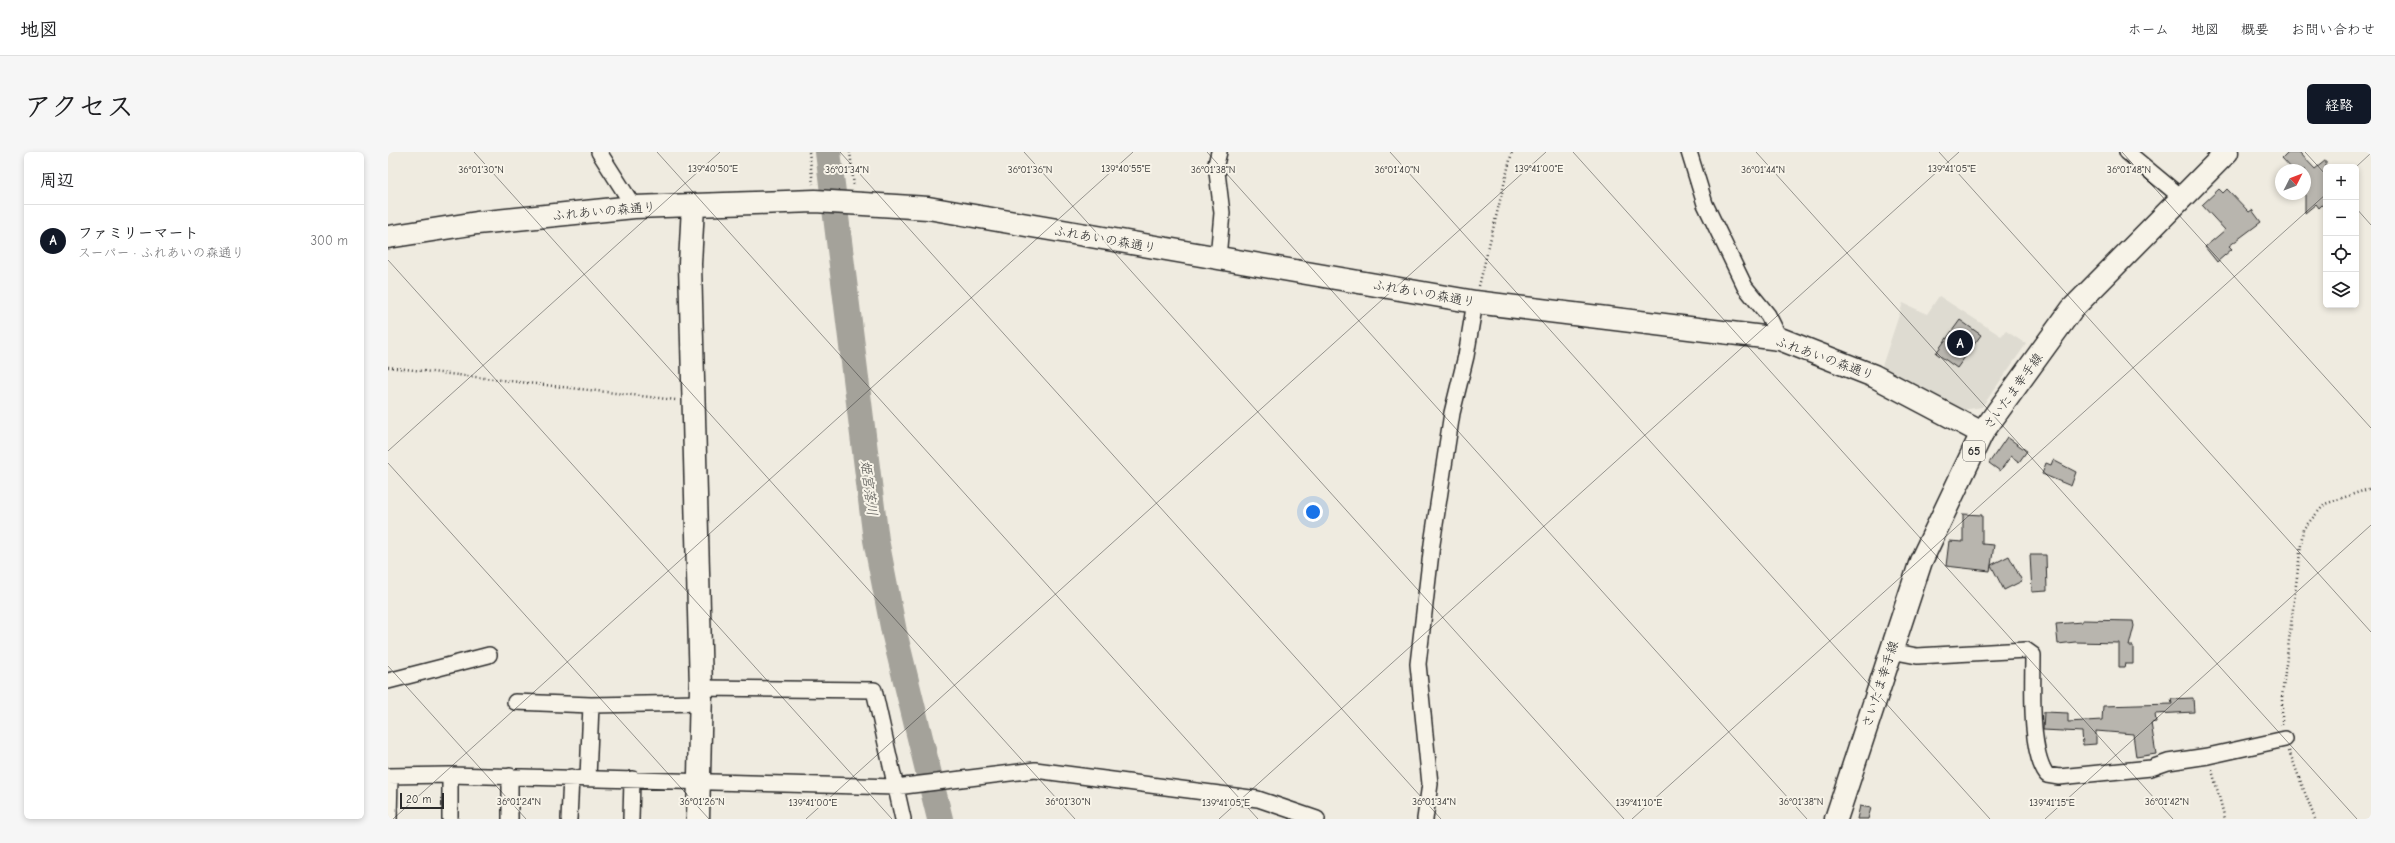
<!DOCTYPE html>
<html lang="ja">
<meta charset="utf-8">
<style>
body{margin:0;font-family:"Comic Neue","Klee One",sans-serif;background:#f6f6f6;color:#202124}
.controls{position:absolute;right:12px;top:12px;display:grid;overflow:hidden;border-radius:6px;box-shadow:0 2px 6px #0003}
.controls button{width:36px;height:36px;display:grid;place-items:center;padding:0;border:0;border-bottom:1px solid #e0e0e0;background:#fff;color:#202124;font:20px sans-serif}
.compass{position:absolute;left:1887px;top:12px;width:36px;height:36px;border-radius:50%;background:#fff;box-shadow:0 2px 6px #0003;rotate:48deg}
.scale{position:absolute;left:12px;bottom:10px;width:44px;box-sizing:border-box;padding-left:4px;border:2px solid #2b2b2b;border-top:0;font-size:11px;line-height:14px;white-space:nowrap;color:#2b2b2b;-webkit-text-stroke:3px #f7f3e8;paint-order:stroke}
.you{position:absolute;left:925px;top:360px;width:14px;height:14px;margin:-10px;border:3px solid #fff;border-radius:50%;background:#1a73e8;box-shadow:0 0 0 6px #1a73e833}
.badge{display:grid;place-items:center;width:26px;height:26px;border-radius:50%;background:#111827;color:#fff;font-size:13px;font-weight:700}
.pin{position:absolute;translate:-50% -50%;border:2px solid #fff;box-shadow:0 1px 4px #0006}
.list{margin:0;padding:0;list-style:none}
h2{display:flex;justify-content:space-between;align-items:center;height:52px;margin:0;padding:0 16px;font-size:17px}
h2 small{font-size:13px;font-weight:400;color:#757577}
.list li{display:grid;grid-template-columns:26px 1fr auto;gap:12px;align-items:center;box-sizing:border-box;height:72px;padding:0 16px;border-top:1px solid #e0e0e0}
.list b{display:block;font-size:15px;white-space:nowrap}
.list p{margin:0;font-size:13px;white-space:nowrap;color:#757577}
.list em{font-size:13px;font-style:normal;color:#757577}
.icon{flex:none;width:22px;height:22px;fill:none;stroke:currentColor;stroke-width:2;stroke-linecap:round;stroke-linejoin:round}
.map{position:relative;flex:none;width:1983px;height:667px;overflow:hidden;border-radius:6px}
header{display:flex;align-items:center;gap:24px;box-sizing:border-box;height:56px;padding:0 20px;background:#fff;border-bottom:1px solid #e0e0e0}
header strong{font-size:19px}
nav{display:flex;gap:22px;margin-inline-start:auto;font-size:14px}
.intro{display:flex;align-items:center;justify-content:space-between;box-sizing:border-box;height:96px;padding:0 24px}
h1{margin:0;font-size:28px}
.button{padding:10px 18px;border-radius:6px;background:#111827;color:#fff;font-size:14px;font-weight:700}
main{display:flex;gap:24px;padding:0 24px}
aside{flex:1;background:#fff;border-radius:6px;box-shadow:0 2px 6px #0003}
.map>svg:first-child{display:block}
</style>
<header>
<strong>地図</strong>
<nav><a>ホーム</a><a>地図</a><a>概要</a><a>お問い合わせ</a></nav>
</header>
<div class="intro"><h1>アクセス</h1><a class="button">経路</a></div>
<main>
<aside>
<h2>周辺<small></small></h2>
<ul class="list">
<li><span class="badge">A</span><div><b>ファミリーマート</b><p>スーパー · ふれあいの森通り</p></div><em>300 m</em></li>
</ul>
</aside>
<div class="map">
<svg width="1983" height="667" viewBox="0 0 1983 667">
<rect width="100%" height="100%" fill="#efebe0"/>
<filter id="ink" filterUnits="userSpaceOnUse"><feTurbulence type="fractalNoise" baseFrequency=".025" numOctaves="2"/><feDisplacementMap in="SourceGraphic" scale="8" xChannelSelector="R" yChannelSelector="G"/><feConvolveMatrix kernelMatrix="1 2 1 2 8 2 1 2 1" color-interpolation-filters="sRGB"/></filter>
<g filter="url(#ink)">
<path fill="#dedbd1" d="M1551 144 1613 184 1618 179 1638 192 1594 255 1573 258 1493 217 1515 151 1539 162Z"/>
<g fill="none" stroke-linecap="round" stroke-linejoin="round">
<path stroke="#a4a29a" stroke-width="26" d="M440 0 488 388 506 480 552 667"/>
</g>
<path fill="#b8b5ae" stroke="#2b2b2b" d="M1900 0H1911L1927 17 1938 8V49L1931 56 1928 52 1917 61V18H1905L1894 6Z
M1831 37 1835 41 1839 37 1861 60 1864 58 1873 70 1841 94 1844 97 1829 110 1817 95 1837 78 1814 53Z
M1572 168 1593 183 1569 216 1548 201Z
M1619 285 1639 299 1631 310 1623 304 1612 319 1601 311Z
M1665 308 1688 320 1683 334 1654 322 1658 311 1663 313Z
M1575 362 1594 363V392L1606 393 1603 413 1621 404 1634 429 1616 438 1603 413 1602 419 1558 414 1561 389 1575 390Z
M1642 403H1658L1659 439 1644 440Z
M1694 468 1745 469 1746 474 1741 494H1745V512H1737L1736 515H1731V491L1687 490 1670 492 1668 472 1694 470Z
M1805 546 1806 560 1767 562 1768 570 1763 571 1768 602 1748 605 1745 582 1708 579V592L1695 593 1694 580 1655 578 1656 560 1680 561V570L1714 568 1715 554 1784 552 1783 547Z
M1472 654 1483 656 1480 667H1469Z"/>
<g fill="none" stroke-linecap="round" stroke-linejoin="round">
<defs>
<path id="street" d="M211 0 246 55
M1301 0 1317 52 1357 135 1380 163 1392 187
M1739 0 1793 45
M830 106 834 61 828 12 831 0
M1503 499 1529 504 1638 498 1645 503C1645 533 1641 600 1659 623L1671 625 1763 616 1780 610 1820 604 1897 587
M0 529 101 503
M313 536 486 538 515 667
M127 550 203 553
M62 623V667
M0 624 62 623 508 635 647 618 870 647 929 667
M200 626 203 553 313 551
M1 667 2 624
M122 667V624
M181 667 183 625
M243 667 244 627
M1037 667 1042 632 1030 512 1044 392 1064 261 1078 204 1087 150"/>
<path id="secondary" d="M305 54 302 112 313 536 310 667
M0 85 89 71 246 55 427 49 540 56 1087 150 1392 187 1486 224 1594 281"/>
<path id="primary" d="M1448 667 1533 409 1594 281 1684 157 1839 0"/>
</defs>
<use href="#street" stroke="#2b2b2b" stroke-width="18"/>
<use href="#secondary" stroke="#2b2b2b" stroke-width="25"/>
<use href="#primary" stroke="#2b2b2b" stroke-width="25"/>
<path stroke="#2b2b2b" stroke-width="2.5" stroke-dasharray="1 3" stroke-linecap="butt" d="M421 0 425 32
M462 0 466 34
M1091 134 1124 0
M0 215 288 248
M1894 573V544L1915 377 1937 352 1983 336
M1901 599 1927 667
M1824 618 1837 667"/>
<use href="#street" stroke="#f7f3e8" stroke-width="15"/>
<use href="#secondary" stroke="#f7f3e8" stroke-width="22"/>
<use href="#primary" stroke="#f7f3e8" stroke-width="22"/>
</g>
</g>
<path fill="none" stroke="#2b2b2b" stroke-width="1" stroke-opacity="0.45" d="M86 0 687 667M269 0 870 667M452 0 1053 667M636 0 1236 667M819 0 1419 667M1002 0 1602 667M1185 0 1785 667M1368 0 1969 667M1551 0 1983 480M1734 0 1983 276M1917 0 1938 23M1968 15 1983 1M1968 56 1983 73M0 108 504 667M0 299 332 0M0 311 321 667M0 514 138 667M5 667 745 0M418 667 1158 0M831 667 1571 0M1244 667 1938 42M1657 667 1983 373"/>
<g text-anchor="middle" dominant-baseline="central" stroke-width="4" stroke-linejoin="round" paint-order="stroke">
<rect fill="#f7f3e8" stroke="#686764" stroke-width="1" x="1575" y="289" width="22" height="20" rx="3"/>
<g font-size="12" font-weight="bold" fill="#2b2b2b">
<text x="1586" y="299">65</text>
</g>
<g font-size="13" fill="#2b2b2b" stroke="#f7f3e8">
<text transform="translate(216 59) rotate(-5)">ふれあいの森通り</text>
<text transform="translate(717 87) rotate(10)">ふれあいの森通り</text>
<text transform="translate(1036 141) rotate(10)">ふれあいの森通り</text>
<text transform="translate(1437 206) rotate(20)">ふれあいの森通り</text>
<text transform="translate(1625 239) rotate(-54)">さいたま幸手線</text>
<text transform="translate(1492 532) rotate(-72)">さいたま幸手線</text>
</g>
<g font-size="14" font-style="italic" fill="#555552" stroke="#f7f3e8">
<text transform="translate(481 336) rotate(83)">姫宮落川</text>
</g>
</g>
<g font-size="10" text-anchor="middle" fill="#2b2b2b" stroke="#f7f3e8" stroke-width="4" stroke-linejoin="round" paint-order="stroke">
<text x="738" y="20">139°40'55"E</text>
<text x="1151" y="20">139°41'00"E</text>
<text x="1564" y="20">139°41'05"E</text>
<text x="325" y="20">139°40'50"E</text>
<text x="93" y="21">36°01'30"N</text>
<text x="459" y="21">36°01'34"N</text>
<text x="642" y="21">36°01'36"N</text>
<text x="825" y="21">36°01'38"N</text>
<text x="1009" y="21">36°01'40"N</text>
<text x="1375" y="21">36°01'44"N</text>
<text x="1741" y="21">36°01'48"N</text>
<text x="131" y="653">36°01'24"N</text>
<text x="314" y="653">36°01'26"N</text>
<text x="680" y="653">36°01'30"N</text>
<text x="1046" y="653">36°01'34"N</text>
<text x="1413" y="653">36°01'38"N</text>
<text x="1779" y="653">36°01'42"N</text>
<text x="425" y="654">139°41'00"E</text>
<text x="838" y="654">139°41'05"E</text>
<text x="1251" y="654">139°41'10"E</text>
<text x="1664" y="654">139°41'15"E</text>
</g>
</svg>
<div class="controls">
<button>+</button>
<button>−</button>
<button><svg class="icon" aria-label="locate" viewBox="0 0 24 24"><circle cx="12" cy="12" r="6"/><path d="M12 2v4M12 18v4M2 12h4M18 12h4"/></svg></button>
<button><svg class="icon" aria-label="layers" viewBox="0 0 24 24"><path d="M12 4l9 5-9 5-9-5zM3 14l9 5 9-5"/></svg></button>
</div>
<svg class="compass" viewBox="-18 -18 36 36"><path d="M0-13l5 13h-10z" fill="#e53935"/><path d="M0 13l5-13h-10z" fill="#757577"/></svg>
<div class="scale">20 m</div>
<div class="you"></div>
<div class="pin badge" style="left:1572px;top:191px">A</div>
</div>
</main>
